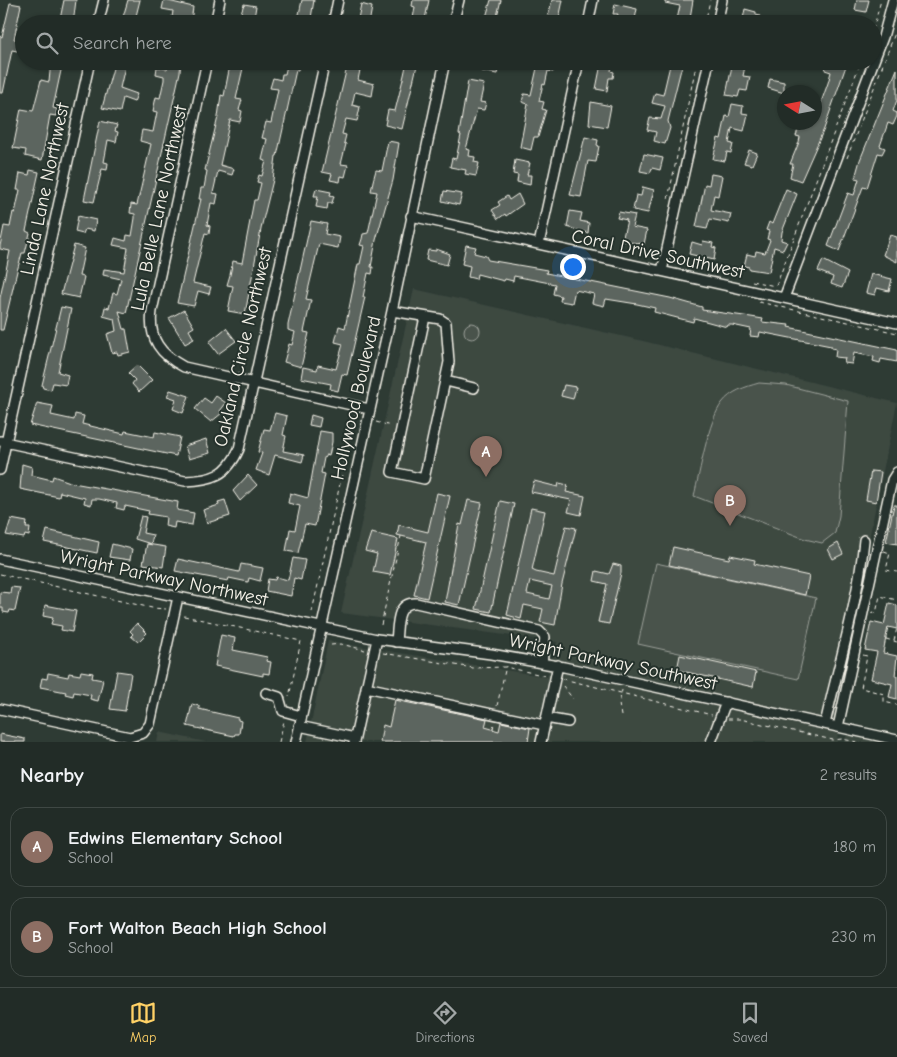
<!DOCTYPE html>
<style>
body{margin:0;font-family:"Comic Neue",sans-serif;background:#2e3833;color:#f1f3f6}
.compass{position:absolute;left:777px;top:85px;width:45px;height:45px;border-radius:50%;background:#222c27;box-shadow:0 1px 4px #0004;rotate:281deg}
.you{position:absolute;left:572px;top:266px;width:18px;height:18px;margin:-12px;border:4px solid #fff;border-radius:50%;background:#1a73e8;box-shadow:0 0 0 8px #1a73e833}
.badge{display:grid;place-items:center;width:32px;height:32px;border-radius:50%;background:#ffd166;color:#fff;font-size:16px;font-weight:700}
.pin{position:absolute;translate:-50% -41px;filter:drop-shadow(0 1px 2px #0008)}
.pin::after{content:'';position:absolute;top:26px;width:18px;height:15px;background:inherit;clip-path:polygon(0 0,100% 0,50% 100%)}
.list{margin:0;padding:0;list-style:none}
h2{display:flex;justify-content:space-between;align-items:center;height:65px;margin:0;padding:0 20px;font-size:21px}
h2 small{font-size:16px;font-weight:400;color:#a2a7a7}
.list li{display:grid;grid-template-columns:32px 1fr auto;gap:15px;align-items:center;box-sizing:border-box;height:80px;margin:0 10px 10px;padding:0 10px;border:1px solid #3f4844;border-radius:15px}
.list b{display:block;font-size:19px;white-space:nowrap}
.list p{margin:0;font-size:16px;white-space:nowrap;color:#a2a7a7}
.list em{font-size:16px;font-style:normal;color:#a2a7a7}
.icon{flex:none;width:28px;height:28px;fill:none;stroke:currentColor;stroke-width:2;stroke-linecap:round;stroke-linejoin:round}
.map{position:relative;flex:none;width:897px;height:742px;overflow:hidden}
.search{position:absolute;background:#222c27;box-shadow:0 1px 4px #0004;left:15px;right:15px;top:15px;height:55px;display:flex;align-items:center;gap:12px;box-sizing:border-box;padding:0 18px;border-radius:28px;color:#a2a7a7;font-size:19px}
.sheet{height:245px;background:#222c27}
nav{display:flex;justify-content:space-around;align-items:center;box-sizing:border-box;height:70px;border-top:1px solid #3f4844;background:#222c27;font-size:14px;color:#a2a7a7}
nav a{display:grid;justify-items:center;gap:2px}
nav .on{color:#ffd166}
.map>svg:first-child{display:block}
</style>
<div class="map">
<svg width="897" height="742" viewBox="0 0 897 742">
<rect width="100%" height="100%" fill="#2e3b34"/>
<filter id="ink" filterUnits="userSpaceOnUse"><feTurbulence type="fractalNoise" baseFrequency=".02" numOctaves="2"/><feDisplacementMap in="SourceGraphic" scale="10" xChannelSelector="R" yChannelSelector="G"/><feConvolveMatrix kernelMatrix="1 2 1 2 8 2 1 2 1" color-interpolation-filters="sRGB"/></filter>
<g filter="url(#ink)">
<path fill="#3c4841" d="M414 289 639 340 897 403 835 704 838 742H307L328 641 547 677 557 642 341 613Z
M159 732 206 742H157Z
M847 734 886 742H844Z"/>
<path fill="#48524c" stroke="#9ea29a" d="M464 331a8 8 0 1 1 16 0a8 8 0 1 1-16 0Z
M759 383 786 385 848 401 839 516 835 533 822 543 805 539 694 496C700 472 708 421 722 403 731 391 745 387 759 383Z
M656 563 816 598 798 679 638 644Z"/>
<path fill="#5c655e" stroke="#f4f1e8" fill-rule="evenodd" d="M64 0H76L73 24H59Z
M128 0H140L135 20 123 17Z
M164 0 193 7 191 22 171 24 173 11 162 9Z
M302 0H314L310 24H297Z
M413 0H429L424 24H412L415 7 412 6Z
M491 0H501L495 24H484Z
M552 0H563L559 19 548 17Z
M665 0H693L689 24H676L680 6 665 3Z
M857 0H869L866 12 855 10Z
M10 3 21 5 14 39 20 40 17 51 12 50 3 93H0V36L2 37Z
M244 4 256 6 253 24H240L241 18H239Z
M361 4 372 7 369 24H357Z
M615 4 637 9 634 24H615L618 14H613Z
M745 9 756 12V15L760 16 758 24H742Z
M51 61H63L53 108 57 109 56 116 50 115 42 160 25 156 26 150 13 148 21 109 33 111 41 80 49 82Z
M115 61 126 62 120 88 137 94 134 102 123 98 120 112 102 108Z
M169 61H181L180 72 126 313 119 311 124 329H126L130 352 118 355 117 352 112 353 107 334 116 331 114 319 103 316 105 307 109 308 113 293 117 294 121 279 103 275 104 269 124 272 128 248 113 245 115 238 126 241 127 235 132 236 135 218V214L130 213 131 204 137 205 151 144 140 141 142 130 153 132 157 112 153 111 156 97 160 98 164 80V76L156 74 157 67 167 69Z
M288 61H300L298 70H296L277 156H276L273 180 262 224 245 314 228 311 233 286 227 285 230 275 233 261 242 263 254 200H257L261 183 257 182 259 175 262 176 266 161 262 160 267 139 262 138 266 122 271 123 278 89 270 88 273 78 281 80 282 74H285Z
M398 61H418L402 129 385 125 388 110 395 111 404 75 406 66 398 65Z
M483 61H500L497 74 481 71Z
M534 61 554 65 553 72 548 71 545 85 543 84 539 101 544 102 542 109 546 110 538 137H534L531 150 520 147 528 104 522 102 524 94 531 95 537 68 533 67Z
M671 61H683L668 121 670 128 665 144 654 141 656 132 647 130 650 118 661 119 665 106 652 103 655 93 663 95Z
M733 61H746L743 76 750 77 747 91 740 90 738 97 726 95Z
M828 61 847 63 824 129 801 181 790 177 793 164H790L799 142 800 137 796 136 799 126 803 128 805 122H814L828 83 831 72 825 70Z
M601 64 612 66 611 71 614 72 613 78H609L607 91 596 89Z
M230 65 243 68 236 99 242 100 239 110 242 111 240 122 230 120 220 165 234 169 232 175 218 171 213 193 218 194 216 204 211 203 207 225 210 226 209 234 205 233 193 283 211 287 209 294 198 291 194 306 177 303 201 199H199L201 188H204L207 171 205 170 218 117 221 95 224 96Z
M347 67 360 70 358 80 374 84 372 96 355 92 352 105 360 107 357 121 346 119 342 134 346 135 344 143 346 144 341 164 348 165 345 177 341 176 340 182 330 180 332 174 322 172Z
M897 69V100L893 111 897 113V116L893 125 888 123 880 146 885 148 882 154 878 153 867 188 863 187 839 251 828 246 848 193 854 195 859 179 855 178 860 160Z
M770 79 784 82V93L768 88Z
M468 81 484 84 480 102 486 103 484 110 477 109 466 149 470 150 469 156 475 157 474 162 479 163 476 176 465 174 466 170 450 167 452 158 456 159 461 135 459 134Z
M591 102 611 106 607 127 589 124Z
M732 104 743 106 742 113 748 114 744 131 732 128 729 143 733 144 731 153 727 152 725 161 713 159 718 138 721 139 726 116 729 117Z
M100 121 117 125 115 131 118 132 116 142 108 140 104 162 108 163 107 170 102 169 94 202 84 200Z
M585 137 598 140 597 145 599 146 596 162 588 161 581 197 570 195Z
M388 141 399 143 393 180 376 240 371 267H373L372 274 368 273 363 297H365L347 375 342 374 338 391 330 389 331 384 301 378 303 367 317 370 318 365 336 369 343 344 335 342 339 326 345 328 358 264H360L364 246 360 245 362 239 363 234 368 233 377 192 371 191 373 181 376 170 382 171Z
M749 150 757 153 752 165 744 163Z
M644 154 663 158 660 170 652 168 650 173 640 171Z
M515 160 530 163 527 175H531L530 185 517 182 518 175 513 174Z
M30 170 39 172 26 231 30 233 25 253H22L17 271 3 330H0V298L10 251 0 249V246L4 226 10 227 13 212 15 213 20 190H17L20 173 29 175Z
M711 174 722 176 718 196 714 195 711 210 731 214 729 223 710 219 707 229 696 227 705 184 709 185Z
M643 187 654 190 648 213 633 210 636 195 641 196Z
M316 189 331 192 330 195 334 196 332 203H328L327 209 316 207 318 196H314Z
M786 189 797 194 782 232 781 240 787 242 783 250 774 247 769 272 749 269V267L744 266 747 254 755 256 756 251 765 253 770 240 767 239 769 231 766 230 769 222 772 224Z
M444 191 462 194 459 205 442 201Z
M518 194 523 204 506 216 505 214 498 219 492 210 500 205 498 202 507 196 509 200Z
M570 211 582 213 580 221 589 223 588 233 567 227Z
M619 212 635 215 632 227 647 230 644 244 622 241 627 220 617 218Z
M78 216 96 220 94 231 85 229 83 234 75 232Z
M311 221 327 224 325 234 340 237 338 248 319 244 306 299 311 300 304 332 309 333 301 367 284 362 289 344 292 345 295 332 288 330V325Z
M890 235 897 237V262L883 255Z
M703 241 713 243 712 247 716 248 714 260 689 254 692 242 702 245Z
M74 245 85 248 79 276 84 277 79 298 61 294Z
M466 245 476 247 474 253 486 256 488 260 547 270 546 273 670 298 702 307V310L751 317 763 319 762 322 789 325 788 327 897 350V362L881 359 880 363 873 361 874 357 854 353 852 364 844 363 845 358 835 357 836 349 831 348V346L760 332 759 337 750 336 751 329 732 325H728L727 327 694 318 693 322 654 312 655 308 637 304 606 299 604 306 592 303 594 294 575 290 572 303 560 301 561 296 553 294 555 284 514 276 513 281 505 279 504 281 477 274 476 279 468 277 470 266 462 264Z
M436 249 450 254 447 265 426 260 428 250 436 251Z
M823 260 848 273 842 288 831 284 833 277 818 271Z
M871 274 892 279 889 291 877 288 875 295 866 293Z
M61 307 71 309 58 372 68 375 66 385 53 383 51 390 43 388 42 385Z
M184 310 194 327 189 330 194 339 185 344 169 318Z
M226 328 236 341 218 354 209 342Z
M137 365 152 380 139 392 132 384 135 380 128 373Z
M564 385 576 387 573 399 561 396Z
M170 390 189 396 183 413 173 409 176 399 167 396Z
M216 396 226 403 220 411 222 413 211 422 195 409 204 398 211 403Z
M37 403 53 406 51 415 74 420 75 414 84 416 82 424 124 434 125 431 154 437 155 432 180 437 176 456 30 425Z
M275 413 287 416 283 435 286 436 283 451 304 455 302 462 275 455 269 475 256 470 262 453 258 452 264 429 270 430Z
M311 415 321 418 319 427 309 425Z
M320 431 332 433V442L329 456 326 455 324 458 321 473 325 474 315 526 305 524 298 553 286 551 290 529 295 530 300 506 288 503 290 493 308 498Z
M206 439 210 453 189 459 185 446Z
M22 464 32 467 31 475 52 480 53 476 73 483 178 502 177 510 194 513 192 525 175 522 174 528 165 526 166 517 148 514 149 511 125 506 124 510 116 508 117 503 99 499H92L91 505 84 503 85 498 60 492 59 497 20 489Z
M871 471 881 472 876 502 866 500Z
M248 475 257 485 240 501 233 491Z
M534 481 558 487 559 483 568 485 566 492 585 496 581 515 568 512 571 500 531 492Z
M437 493 450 496 427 598 414 595 426 542 397 535 399 525 428 532Z
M225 500 230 516 207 523 203 510 219 505 218 502Z
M468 500 482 503 459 605 445 602 459 524 462 525Z
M500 501 514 504 491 612 476 609Z
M894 505H897V544L886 542Z
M531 508 545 511 532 570 536 572 554 576 566 526 576 528 562 584 555 625 540 622 543 609 524 605 521 619 507 615ZM530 581 552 586 549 599 527 594Z
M141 516 146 517 143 533 153 535 151 544 135 539Z
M11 519 27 522 26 528H30L29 536 25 535 24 538 6 535Z
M47 530 99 542 97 553 44 542Z
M371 533 398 539 390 575 373 572 377 554 365 551Z
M838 543 843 554 833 559 828 549Z
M112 544 132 549 130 560 109 557Z
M147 544 166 547 163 567 143 564Z
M673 547 729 559 730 555 755 560 754 564 809 576 805 595 669 565Z
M293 558 305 560 301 580 294 578 291 596 266 591 268 579 275 580 276 577 288 580Z
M178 559 239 572 241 564 263 568 260 581 249 578 248 582 229 578 228 581 175 571Z
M613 564 621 566V573L609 624 598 622 607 584 594 581 596 571 609 574Z
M11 587 20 588 15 611 10 610 9 613 3 612V608H0V592L10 593Z
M889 603 897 605V629L888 627 883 653 897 656 895 676H897V699L889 697 892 684 871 679 877 652 865 650 871 622 884 625Z
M45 605 76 611 72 632 61 630 62 626 51 624 53 618 43 616Z
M137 623 147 633 138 642 131 636 133 634 130 631Z
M221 635 235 638 233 650 267 657 266 661 271 662 269 674 263 673V676L215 666Z
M680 655 756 672 753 687 677 670Z
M81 671 93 673 92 678 103 680 98 701 90 699 91 695 74 692 73 696 65 694 66 692 40 687 42 678 47 679 48 673 68 677 69 673 80 675Z
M117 671 131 673 125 711 110 709Z
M395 700 487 719 485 727 499 731 501 722 530 728 528 742H380L383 725 389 727Z
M192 704 199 706V709L238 718V720L241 721 239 734H235L234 736 187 726Z
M0 734 25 739V742H0Z"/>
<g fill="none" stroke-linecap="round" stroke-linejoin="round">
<defs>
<path id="minor" d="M98 24 104 0
M215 24 220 0
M333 24 338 0
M453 24 459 0
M588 24 593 0
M717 24 722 0
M207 61 152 311C148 339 161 355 184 367L369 409
M411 216 897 323
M539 244 579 61
M662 271 709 61
M784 298 883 37 893 0
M392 311 440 319 446 323 449 362 424 479 392 472 425 317
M446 381 474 388
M0 441 185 481C212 480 227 476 239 449L325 61
M0 470 90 61
M0 559 377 639 491 654 564 667 897 740
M396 642C398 627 395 602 416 603L539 631 545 637 542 663
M366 687 544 725
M266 693 279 697 283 711 301 716
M0 709 130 737 143 733 150 724 178 597
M546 718 568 722
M825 724C839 662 858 603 864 540
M299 726 355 738
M838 727 892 480 897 472
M296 742 392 311 445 61
M354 742 377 639
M541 742 558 665
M711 742 726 702"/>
</defs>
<use href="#minor" stroke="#f4f1e8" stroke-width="12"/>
<path stroke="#f4f1e8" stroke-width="1" stroke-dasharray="4 4" stroke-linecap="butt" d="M705 24 710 0
M873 30 881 0
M847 158 897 28
M668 199 697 61
M752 281 775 286
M776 286 861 61
M759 302 897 333
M376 422 391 426
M884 551 890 553 886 570 897 572
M0 574 152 608 166 609
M312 612 355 415
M872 612 876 613 880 596 897 600
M184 616 301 641 289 697
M381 625 401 536
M886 639 897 642
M894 641 897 628
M331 645 341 644 365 650
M383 653 473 668 505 667 547 676
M863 655 867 656 861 688 884 694V702L897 705
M896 670H897
M563 679 712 715
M563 686 573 699
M497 706 506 666
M621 716 619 704 622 690
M728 719H740L833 740 842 739 857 742
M493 729 494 723
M279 742 284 721"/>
<use href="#minor" stroke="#26332d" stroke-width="9"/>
</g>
</g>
<g text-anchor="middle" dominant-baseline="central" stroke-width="4" stroke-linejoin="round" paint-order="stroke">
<g font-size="19" fill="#f4f1e8" stroke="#26332d">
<text transform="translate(45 189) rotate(-78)">Linda Lane Northwest</text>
<text transform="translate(159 208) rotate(-78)">Lula Belle Lane Northwest</text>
<text transform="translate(658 254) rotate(12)">Coral Drive Southwest</text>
<text transform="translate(243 347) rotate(-77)">Oakland Circle Northwest</text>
<text transform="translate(356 398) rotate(-77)">Hollywood Boulevard</text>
<text transform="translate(164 578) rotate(12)">Wright Parkway Northwest</text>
<text transform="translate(613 662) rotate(12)">Wright Parkway Southwest</text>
</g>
</g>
</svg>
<svg class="compass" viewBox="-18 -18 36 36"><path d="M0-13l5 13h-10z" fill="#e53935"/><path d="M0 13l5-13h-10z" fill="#a2a7a7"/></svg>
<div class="you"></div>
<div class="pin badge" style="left:486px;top:477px;background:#8d6e63">A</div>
<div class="pin badge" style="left:730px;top:526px;background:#8d6e63">B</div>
<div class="search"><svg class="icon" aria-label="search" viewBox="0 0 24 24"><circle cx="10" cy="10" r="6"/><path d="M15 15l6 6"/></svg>Search here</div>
</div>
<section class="sheet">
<h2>Nearby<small>2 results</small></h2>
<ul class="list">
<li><span class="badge" style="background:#8d6e63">A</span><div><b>Edwins Elementary School</b><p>School</p></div><em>180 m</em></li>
<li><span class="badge" style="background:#8d6e63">B</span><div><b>Fort Walton Beach High School</b><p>School</p></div><em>230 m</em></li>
</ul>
</section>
<nav>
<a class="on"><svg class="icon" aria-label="map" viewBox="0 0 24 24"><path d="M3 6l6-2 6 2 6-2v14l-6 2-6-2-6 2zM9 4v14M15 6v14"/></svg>Map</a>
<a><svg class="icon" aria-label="directions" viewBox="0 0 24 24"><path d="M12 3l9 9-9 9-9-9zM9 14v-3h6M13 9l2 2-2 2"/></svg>Directions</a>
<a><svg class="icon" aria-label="saved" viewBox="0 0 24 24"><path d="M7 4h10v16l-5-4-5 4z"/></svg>Saved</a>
</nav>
